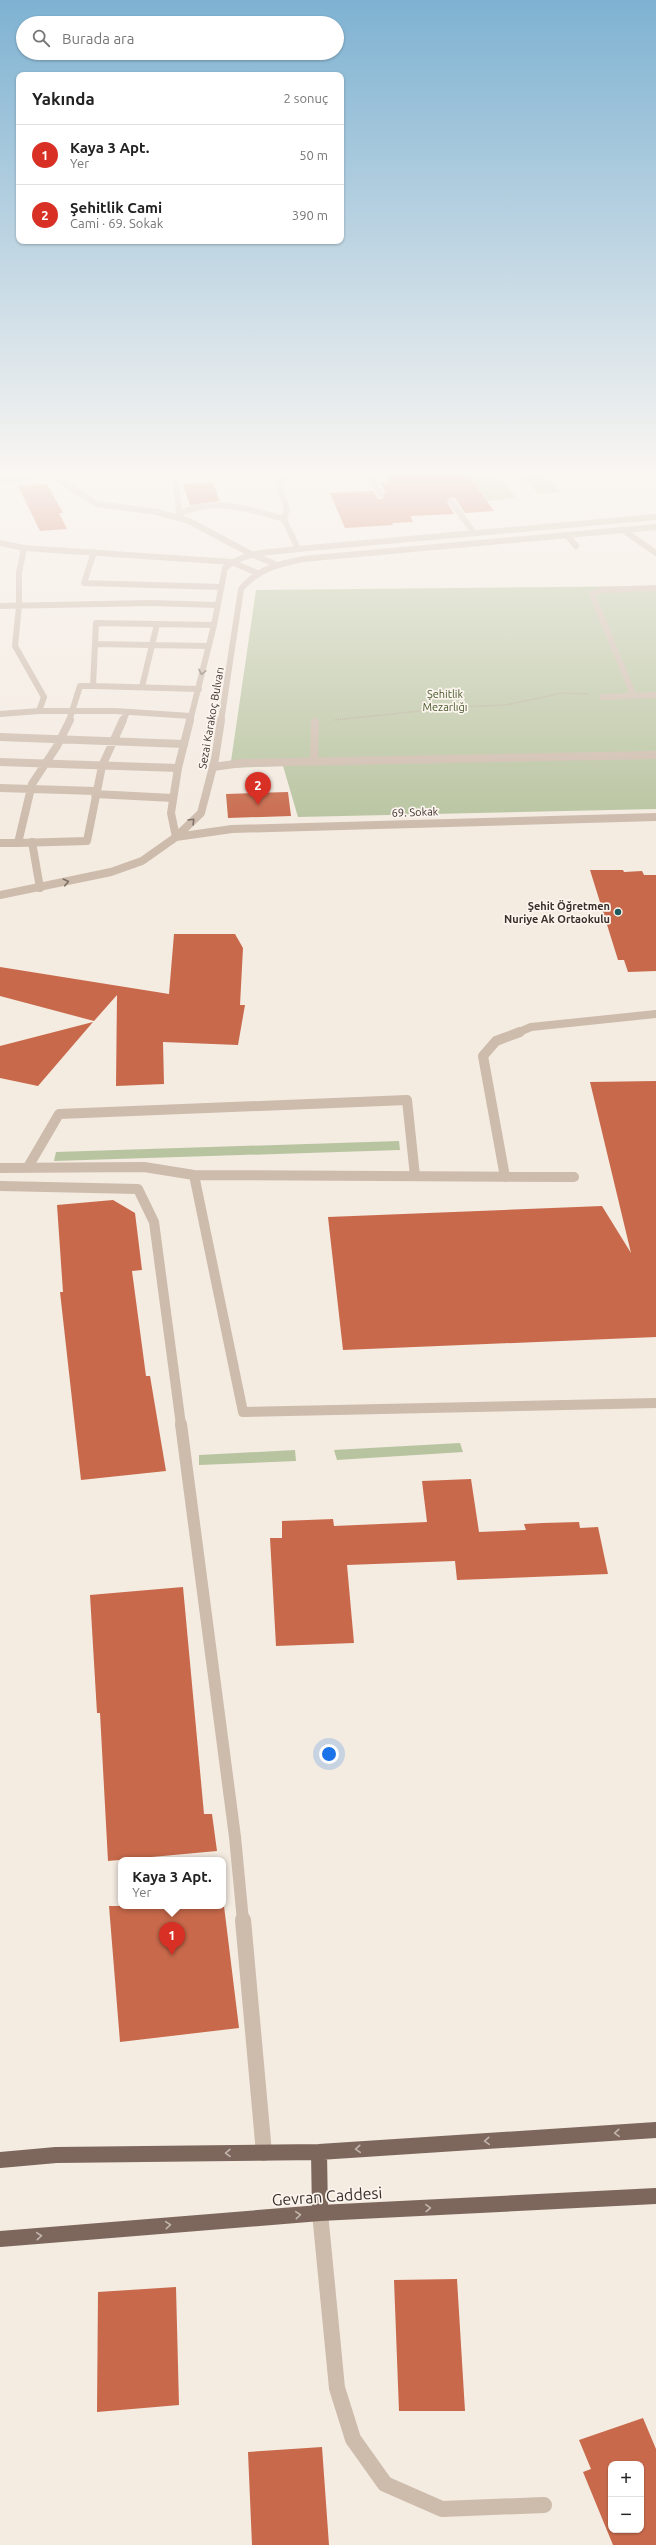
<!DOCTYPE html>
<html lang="tr">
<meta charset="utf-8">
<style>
body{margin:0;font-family:Ubuntu,sans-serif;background:#f6f6f6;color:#222}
.controls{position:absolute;right:12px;bottom:12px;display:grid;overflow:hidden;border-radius:8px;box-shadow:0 1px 3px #0004}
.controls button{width:36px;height:36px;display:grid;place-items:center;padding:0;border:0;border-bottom:1px solid #e0e0e0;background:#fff;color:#222;font:20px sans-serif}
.you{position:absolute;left:329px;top:1754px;width:14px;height:14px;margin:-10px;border:3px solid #fff;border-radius:50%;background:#1a73e8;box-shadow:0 0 0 6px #1a73e833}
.badge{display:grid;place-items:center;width:26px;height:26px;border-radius:50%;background:#d93025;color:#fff;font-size:13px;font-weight:700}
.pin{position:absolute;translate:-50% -33px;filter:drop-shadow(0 1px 2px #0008)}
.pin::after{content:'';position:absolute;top:21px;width:14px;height:12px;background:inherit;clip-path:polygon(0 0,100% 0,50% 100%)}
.popup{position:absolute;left:118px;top:1857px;width:108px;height:52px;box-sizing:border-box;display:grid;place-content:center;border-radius:8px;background:#fff;filter:drop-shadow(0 1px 3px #0005);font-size:13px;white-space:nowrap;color:#767676}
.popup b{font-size:15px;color:#222}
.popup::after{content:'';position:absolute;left:50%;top:100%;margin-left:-8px;border:8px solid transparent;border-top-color:#fff}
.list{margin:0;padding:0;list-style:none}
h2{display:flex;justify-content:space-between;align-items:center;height:52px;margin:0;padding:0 16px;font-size:17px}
h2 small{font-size:13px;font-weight:400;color:#767676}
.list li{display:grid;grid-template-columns:26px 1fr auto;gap:12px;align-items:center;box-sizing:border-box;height:60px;padding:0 16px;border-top:1px solid #e0e0e0}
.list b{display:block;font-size:15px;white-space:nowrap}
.list p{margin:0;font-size:13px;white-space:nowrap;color:#767676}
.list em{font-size:13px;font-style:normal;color:#767676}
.icon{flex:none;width:22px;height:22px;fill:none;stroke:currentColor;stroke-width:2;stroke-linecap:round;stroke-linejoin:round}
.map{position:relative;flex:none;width:656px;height:2545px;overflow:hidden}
.search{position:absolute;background:#fff;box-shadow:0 1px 3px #0004;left:16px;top:16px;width:328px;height:44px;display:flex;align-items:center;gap:10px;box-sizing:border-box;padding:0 14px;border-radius:22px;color:#767676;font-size:15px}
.panel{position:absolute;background:#fff;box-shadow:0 1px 3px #0004;left:16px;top:72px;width:328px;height:172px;border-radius:8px}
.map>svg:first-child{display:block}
</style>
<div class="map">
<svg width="656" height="2545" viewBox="0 0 656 2545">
<rect width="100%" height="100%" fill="#f4ebe1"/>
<path fill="#b8c4a0" d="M540 473 561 492 539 494 516 474Z
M497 475 516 498 487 501 470 477Z
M656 586V809L298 817 283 766 230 768 256 590Z
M399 1141 400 1150 54 1161 56 1152Z
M460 1443 463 1452 337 1460 334 1450Z
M295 1450 296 1461 199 1465V1455Z"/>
<path fill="#c8694b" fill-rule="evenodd" d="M385 473H467L494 511 465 513 455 498 450 497 447 502 454 514 410 516 413 522 392 523 393 525 345 528 330 493 373 491 378 499H383L385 491 380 483 390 482Z
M213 483 220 501 190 505 183 484Z
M47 484 63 513H59L67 529 40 531 18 486Z
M288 792 291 816 228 818 226 794Z
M590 870H623L624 872 642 871 644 875H656V971L628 972 624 960H618Z
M174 934H235L243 948 240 1005H245L238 1045 163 1042 164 1084 116 1086 117 995 94 1021 0 996V967L169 994Z
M93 1022 38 1086 0 1078V1046Z
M656 1081V1337L343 1350 328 1217 602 1206 631 1253 590 1082Z
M113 1200 135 1213 142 1270 132 1271 146 1376H150L166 1471 81 1480 60 1292H63L57 1205Z
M471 1479 479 1532 526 1530 524 1524 543 1523 579 1522 580 1528 598 1527 608 1574 457 1580 455 1561 347 1565 354 1643 276 1646 270 1538H282V1521L333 1519 334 1526 427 1522 422 1481Z
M183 1587 204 1814H212L217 1851 108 1861 100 1713H97L90 1595Z
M109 1906H224L239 2028 120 2042Z
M457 2279 465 2411H399L394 2280Z
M176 2287 179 2405 97 2412 98 2292Z
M643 2418 656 2449V2545H613L583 2472 591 2469 579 2440ZM611 2464H641V2530H611Z
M322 2447 329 2545H252L248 2452Z"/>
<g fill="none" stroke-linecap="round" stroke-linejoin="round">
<path stroke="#b9a596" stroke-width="1.5" stroke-dasharray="1 1" stroke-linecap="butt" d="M334 720 458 707 506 705 562 693 587 694"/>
<path stroke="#cdbbac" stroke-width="6" d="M47 473 97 504 157 512 189 521 251 554 275 564
M175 473 179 512
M368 473 381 495
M0 480 48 475
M451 501 474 533
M175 517C208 495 250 509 284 519
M623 530 656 553
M567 535 576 546
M298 549 284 519 287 509 278 483 288 476 310 473
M634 696 592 594 601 590 656 588
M603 697 656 695"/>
<path stroke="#cdbbac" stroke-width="8" d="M314 762 315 722
M213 767 242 763 656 755
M517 1033 531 1027 656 1014"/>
<path stroke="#cdbbac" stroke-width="10" d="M28 1167 59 1114 407 1100 415 1176
M0 1168 144 1167 194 1175 574 1177
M194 1175 243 1412 656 1403
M505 1177 483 1056 496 1041 520 1032"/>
<path stroke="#cdbbac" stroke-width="16" d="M320 2213 337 2388 353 2439 385 2484 442 2509 544 2505"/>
<path stroke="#cdbbac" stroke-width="6" d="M653 473 656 475
M0 543 24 548 232 562 257 573
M94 552 84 583 220 587
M0 606 150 603 217 605
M95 644 208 646
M142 687 157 624
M199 689 93 686 96 623 214 625
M39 711H115L191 716
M0 714 39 711 44 697 15 646 19 606V573L24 548
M69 721 80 686H93
M123 721 127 712"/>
<path stroke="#cdbbac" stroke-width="8" d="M70 720 57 746 32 784 18 843 87 841 102 766 123 720
M0 737 184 744
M0 762 178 768
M0 788 96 791
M95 794 173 798
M32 842 40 888
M0 843H18"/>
<path stroke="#cdbbac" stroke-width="10" d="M0 1186 138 1189 154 1222 181 1425"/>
<path stroke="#cdbbac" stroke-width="12" d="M181 1424 235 1837 243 1921"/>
<path stroke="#cdbbac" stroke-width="16" d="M243 1920 264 2153"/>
<path stroke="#cdbbac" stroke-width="6" d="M190 721 214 625 225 568C245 551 273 552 298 549L656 517
M221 721 241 589C257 569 279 564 303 559L656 527"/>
<path stroke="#cdbbac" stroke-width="8" d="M190 720 178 768 171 813 176 837 232 829 656 817
M0 895 111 872 142 861 176 837 201 813 215 759 221 720"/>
<path stroke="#7d675c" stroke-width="16" d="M319 2152 320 2213
M0 2160 56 2155 319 2152 656 2130
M0 2239 320 2213 656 2196"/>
</g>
<defs><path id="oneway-chevron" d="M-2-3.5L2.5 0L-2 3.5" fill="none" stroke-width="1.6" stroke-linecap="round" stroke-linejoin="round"/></defs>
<g stroke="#7d6f65">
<use href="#oneway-chevron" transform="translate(202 672) rotate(102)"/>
<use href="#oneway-chevron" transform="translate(192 821) rotate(-46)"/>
<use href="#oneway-chevron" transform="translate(66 882) rotate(-12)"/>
</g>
<g stroke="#c2b5ac">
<use href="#oneway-chevron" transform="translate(617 2133) rotate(176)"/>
<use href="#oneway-chevron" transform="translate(487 2141) rotate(176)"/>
<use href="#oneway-chevron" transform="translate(358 2149) rotate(176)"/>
<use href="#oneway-chevron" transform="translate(228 2153) rotate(179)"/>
<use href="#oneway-chevron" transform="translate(428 2208) rotate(-3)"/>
<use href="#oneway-chevron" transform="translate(298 2215) rotate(-5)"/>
<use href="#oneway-chevron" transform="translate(168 2225) rotate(-5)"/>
<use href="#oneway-chevron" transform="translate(39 2236) rotate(-5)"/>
</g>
<linearGradient id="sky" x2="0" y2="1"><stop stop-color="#7eb2d2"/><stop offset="0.57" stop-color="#faf6f2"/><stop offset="1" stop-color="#faf6f2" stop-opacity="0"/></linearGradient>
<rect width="656" height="830" fill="url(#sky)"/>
<circle fill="#1f5a5e" stroke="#fbf5ee" stroke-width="1.5" cx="618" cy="912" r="4"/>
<g text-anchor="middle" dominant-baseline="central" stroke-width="3.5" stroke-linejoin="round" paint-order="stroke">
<g font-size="11" fill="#4a5a2e" stroke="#fbf5ee">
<text x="445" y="694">Şehitlik<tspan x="445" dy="13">Mezarlığı</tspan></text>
</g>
<g font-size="11" fill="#3b302b" stroke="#fbf5ee">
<text transform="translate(211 718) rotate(-80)">Sezai Karakoç Bulvarı</text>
<text transform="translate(415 812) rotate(-2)">69. Sokak</text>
</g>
<g font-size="11" font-weight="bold" fill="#3b302b" stroke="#fbf5ee" text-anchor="end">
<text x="610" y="906">Şehit Öğretmen<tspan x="610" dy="13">Nuriye Ak Ortaokulu</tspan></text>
</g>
<g font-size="16" fill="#3b302b" stroke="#fbf5ee">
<text transform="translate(327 2196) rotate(-4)">Gevran Caddesi</text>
</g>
</g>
</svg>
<div class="controls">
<button>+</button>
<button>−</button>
</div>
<div class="you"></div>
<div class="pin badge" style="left:172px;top:1955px">1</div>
<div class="popup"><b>Kaya 3 Apt.</b>Yer</div>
<div class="pin badge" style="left:258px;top:805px">2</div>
<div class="search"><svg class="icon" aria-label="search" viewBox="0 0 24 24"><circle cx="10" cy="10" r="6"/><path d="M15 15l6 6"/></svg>Burada ara</div>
<section class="panel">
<h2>Yakında<small>2 sonuç</small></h2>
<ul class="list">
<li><span class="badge">1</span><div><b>Kaya 3 Apt.</b><p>Yer</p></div><em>50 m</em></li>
<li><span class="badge">2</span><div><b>Şehitlik Cami</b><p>Cami · 69. Sokak</p></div><em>390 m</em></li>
</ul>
</section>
</div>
